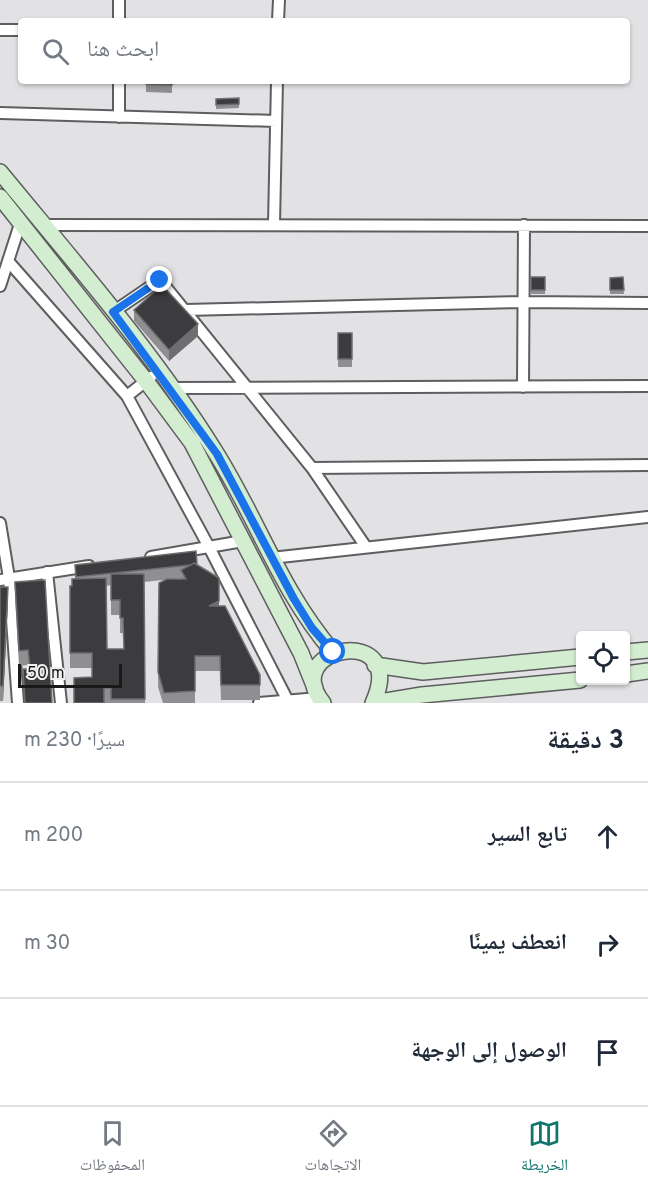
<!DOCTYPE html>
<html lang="ar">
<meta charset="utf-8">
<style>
body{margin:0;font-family:Overpass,"Noto Naskh Arabic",sans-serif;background:#f6f6f7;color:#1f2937;direction:rtl}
.controls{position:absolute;right:18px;bottom:18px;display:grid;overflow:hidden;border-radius:6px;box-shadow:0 2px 4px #0004}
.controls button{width:54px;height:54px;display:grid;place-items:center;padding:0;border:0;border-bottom:2px solid #e0e1e3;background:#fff;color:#1f2937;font:30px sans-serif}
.scale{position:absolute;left:18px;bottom:15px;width:104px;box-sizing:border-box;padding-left:6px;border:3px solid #191919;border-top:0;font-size:16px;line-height:21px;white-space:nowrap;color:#191919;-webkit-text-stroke:4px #f0f0f2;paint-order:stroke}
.stop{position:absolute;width:18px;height:18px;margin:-14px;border:4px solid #1a73e8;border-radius:50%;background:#fff}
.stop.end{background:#1a73e8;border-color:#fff;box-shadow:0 2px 6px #0008}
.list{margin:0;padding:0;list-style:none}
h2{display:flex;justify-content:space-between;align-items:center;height:78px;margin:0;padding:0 24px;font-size:26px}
h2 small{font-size:20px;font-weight:400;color:#747a83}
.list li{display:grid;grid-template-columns:39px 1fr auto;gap:18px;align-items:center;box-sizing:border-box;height:108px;padding:0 24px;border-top:2px solid #e0e1e3}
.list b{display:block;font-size:22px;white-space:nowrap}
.list em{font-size:20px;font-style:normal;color:#747a83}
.icon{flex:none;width:33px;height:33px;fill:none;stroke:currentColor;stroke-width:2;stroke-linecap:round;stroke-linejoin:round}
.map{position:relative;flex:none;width:648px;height:703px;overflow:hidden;direction:ltr}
.search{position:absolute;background:#fff;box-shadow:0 2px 4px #0004;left:18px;right:18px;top:18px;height:66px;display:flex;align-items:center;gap:15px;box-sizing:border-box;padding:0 21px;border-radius:6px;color:#747a83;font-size:22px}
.sheet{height:402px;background:#fff}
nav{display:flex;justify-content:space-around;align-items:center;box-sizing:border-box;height:84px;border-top:2px solid #e0e1e3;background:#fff;font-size:16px;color:#747a83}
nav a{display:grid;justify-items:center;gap:3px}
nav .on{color:#0f766e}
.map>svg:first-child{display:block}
</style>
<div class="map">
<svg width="648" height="703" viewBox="0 0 648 703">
<rect width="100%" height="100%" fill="#e2e2e5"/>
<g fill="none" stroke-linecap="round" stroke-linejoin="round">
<defs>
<path id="minor" d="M119 21V0
M278 21 279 0
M0 30H21
M119 81V117
M0 113 276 121
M274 224 277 81
M43 225 648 226
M8 261 127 396 209 547 289 703
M0 286 21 221
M186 310 523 302 648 303
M113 312 160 280 312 468 366 547
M523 387 524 225
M171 388 648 386
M127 396 151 377
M312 468 648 465
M0 523 9 578 18 703
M151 557 243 541
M271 558 648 517
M47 572 61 703
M0 580 89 566
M259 703 319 698"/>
<path id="secondary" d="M0 172C74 262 154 353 216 453 258 520 280 590 333 652
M0 197 146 381 192 443 301 653 315 688
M626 652 648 650
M375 665 423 672 580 657
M626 674 648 671
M323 703C277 646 410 622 373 703
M374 703 422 695 580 680"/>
</defs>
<use href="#minor" stroke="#5e5e60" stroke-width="14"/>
<use href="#secondary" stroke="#5e5e60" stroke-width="18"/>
<use href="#minor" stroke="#fff" stroke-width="10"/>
<use href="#secondary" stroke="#d3edd0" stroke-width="15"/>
</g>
<path fill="#8f8f92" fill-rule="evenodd" d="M146 81H172V93L146 92Z
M239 98V108L216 109V99Z
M531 277H545V294H531Z
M623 277 624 294H610V278Z
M134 310 198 336 169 361 134 321Z
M338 333H352V367H338Z
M75 565H197L219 606 260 675V700H221L220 671H195V703H163L158 687 159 583 181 579V578L144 582 145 703H74L92 677V668H70V586H72L75 579ZM111 585V615H120V633H123L124 649H107L106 586Z
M15 582 52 703H25L23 669H29L28 665 19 666 15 597Z
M0 587 8 602 3 701H0Z"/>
<path fill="#6e6e70" d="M198 324V336L169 361V350Z
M8 587V602L3 701V686Z
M219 601V616L209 606Z"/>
<path fill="#3c3c3e" stroke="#6e6e70" stroke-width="1.5" d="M146 81H172V85L146 84Z
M239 98V104L216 105V99Z
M531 277H545V290H531Z
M623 277 624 290H610V278Z
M162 285 198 324 169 350 134 310Z
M338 333H352V359H338Z
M196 551 197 564 194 563 191 565 76 577 75 565Z
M194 563 219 578V601L209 606H225L260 675V685H221L220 656H195V691L164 693 158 672 159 583 167 579H186L181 570Z
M111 574H144L145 699H111V688H104V703H74V678L92 677V653H70V586H72V579L106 578 107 649H124L123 618H120V600H111Z
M45 580 52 703H25L23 669H30L28 650 19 651 15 582Z
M0 587H8L3 686H0Z"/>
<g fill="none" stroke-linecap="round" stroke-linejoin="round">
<path stroke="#1a73e8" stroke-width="8" d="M160 280 113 312 217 454 294 599 312 628 333 652"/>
</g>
</svg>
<div class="controls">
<button><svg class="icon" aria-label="locate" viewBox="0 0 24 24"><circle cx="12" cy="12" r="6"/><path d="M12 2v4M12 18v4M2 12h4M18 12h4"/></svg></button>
</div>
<div class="scale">50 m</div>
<div class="stop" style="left:333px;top:652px"></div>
<div class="stop end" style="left:160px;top:280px"></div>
<div class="search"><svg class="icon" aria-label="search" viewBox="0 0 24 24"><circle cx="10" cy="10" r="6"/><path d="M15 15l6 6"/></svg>ابحث هنا</div>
</div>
<section class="sheet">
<h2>3 دقيقة<small>سيرًا · 230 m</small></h2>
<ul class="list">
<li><svg class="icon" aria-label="ahead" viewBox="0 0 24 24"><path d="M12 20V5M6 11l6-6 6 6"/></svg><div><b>تابع السير</b></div><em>200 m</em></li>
<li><svg class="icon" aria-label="right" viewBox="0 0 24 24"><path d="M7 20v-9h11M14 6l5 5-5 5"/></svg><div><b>انعطف يمينًا</b></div><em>30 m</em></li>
<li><svg class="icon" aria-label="arrive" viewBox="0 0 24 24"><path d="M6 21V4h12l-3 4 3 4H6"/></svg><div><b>الوصول إلى الوجهة</b></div></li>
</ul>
</section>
<nav>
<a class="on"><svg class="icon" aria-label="map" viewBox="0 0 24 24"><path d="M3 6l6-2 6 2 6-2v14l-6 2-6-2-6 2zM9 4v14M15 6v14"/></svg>الخريطة</a>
<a><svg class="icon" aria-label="directions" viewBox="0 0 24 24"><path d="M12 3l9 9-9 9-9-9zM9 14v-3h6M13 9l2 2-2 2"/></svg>الاتجاهات</a>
<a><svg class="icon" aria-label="saved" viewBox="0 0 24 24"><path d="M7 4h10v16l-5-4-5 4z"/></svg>المحفوظات</a>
</nav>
